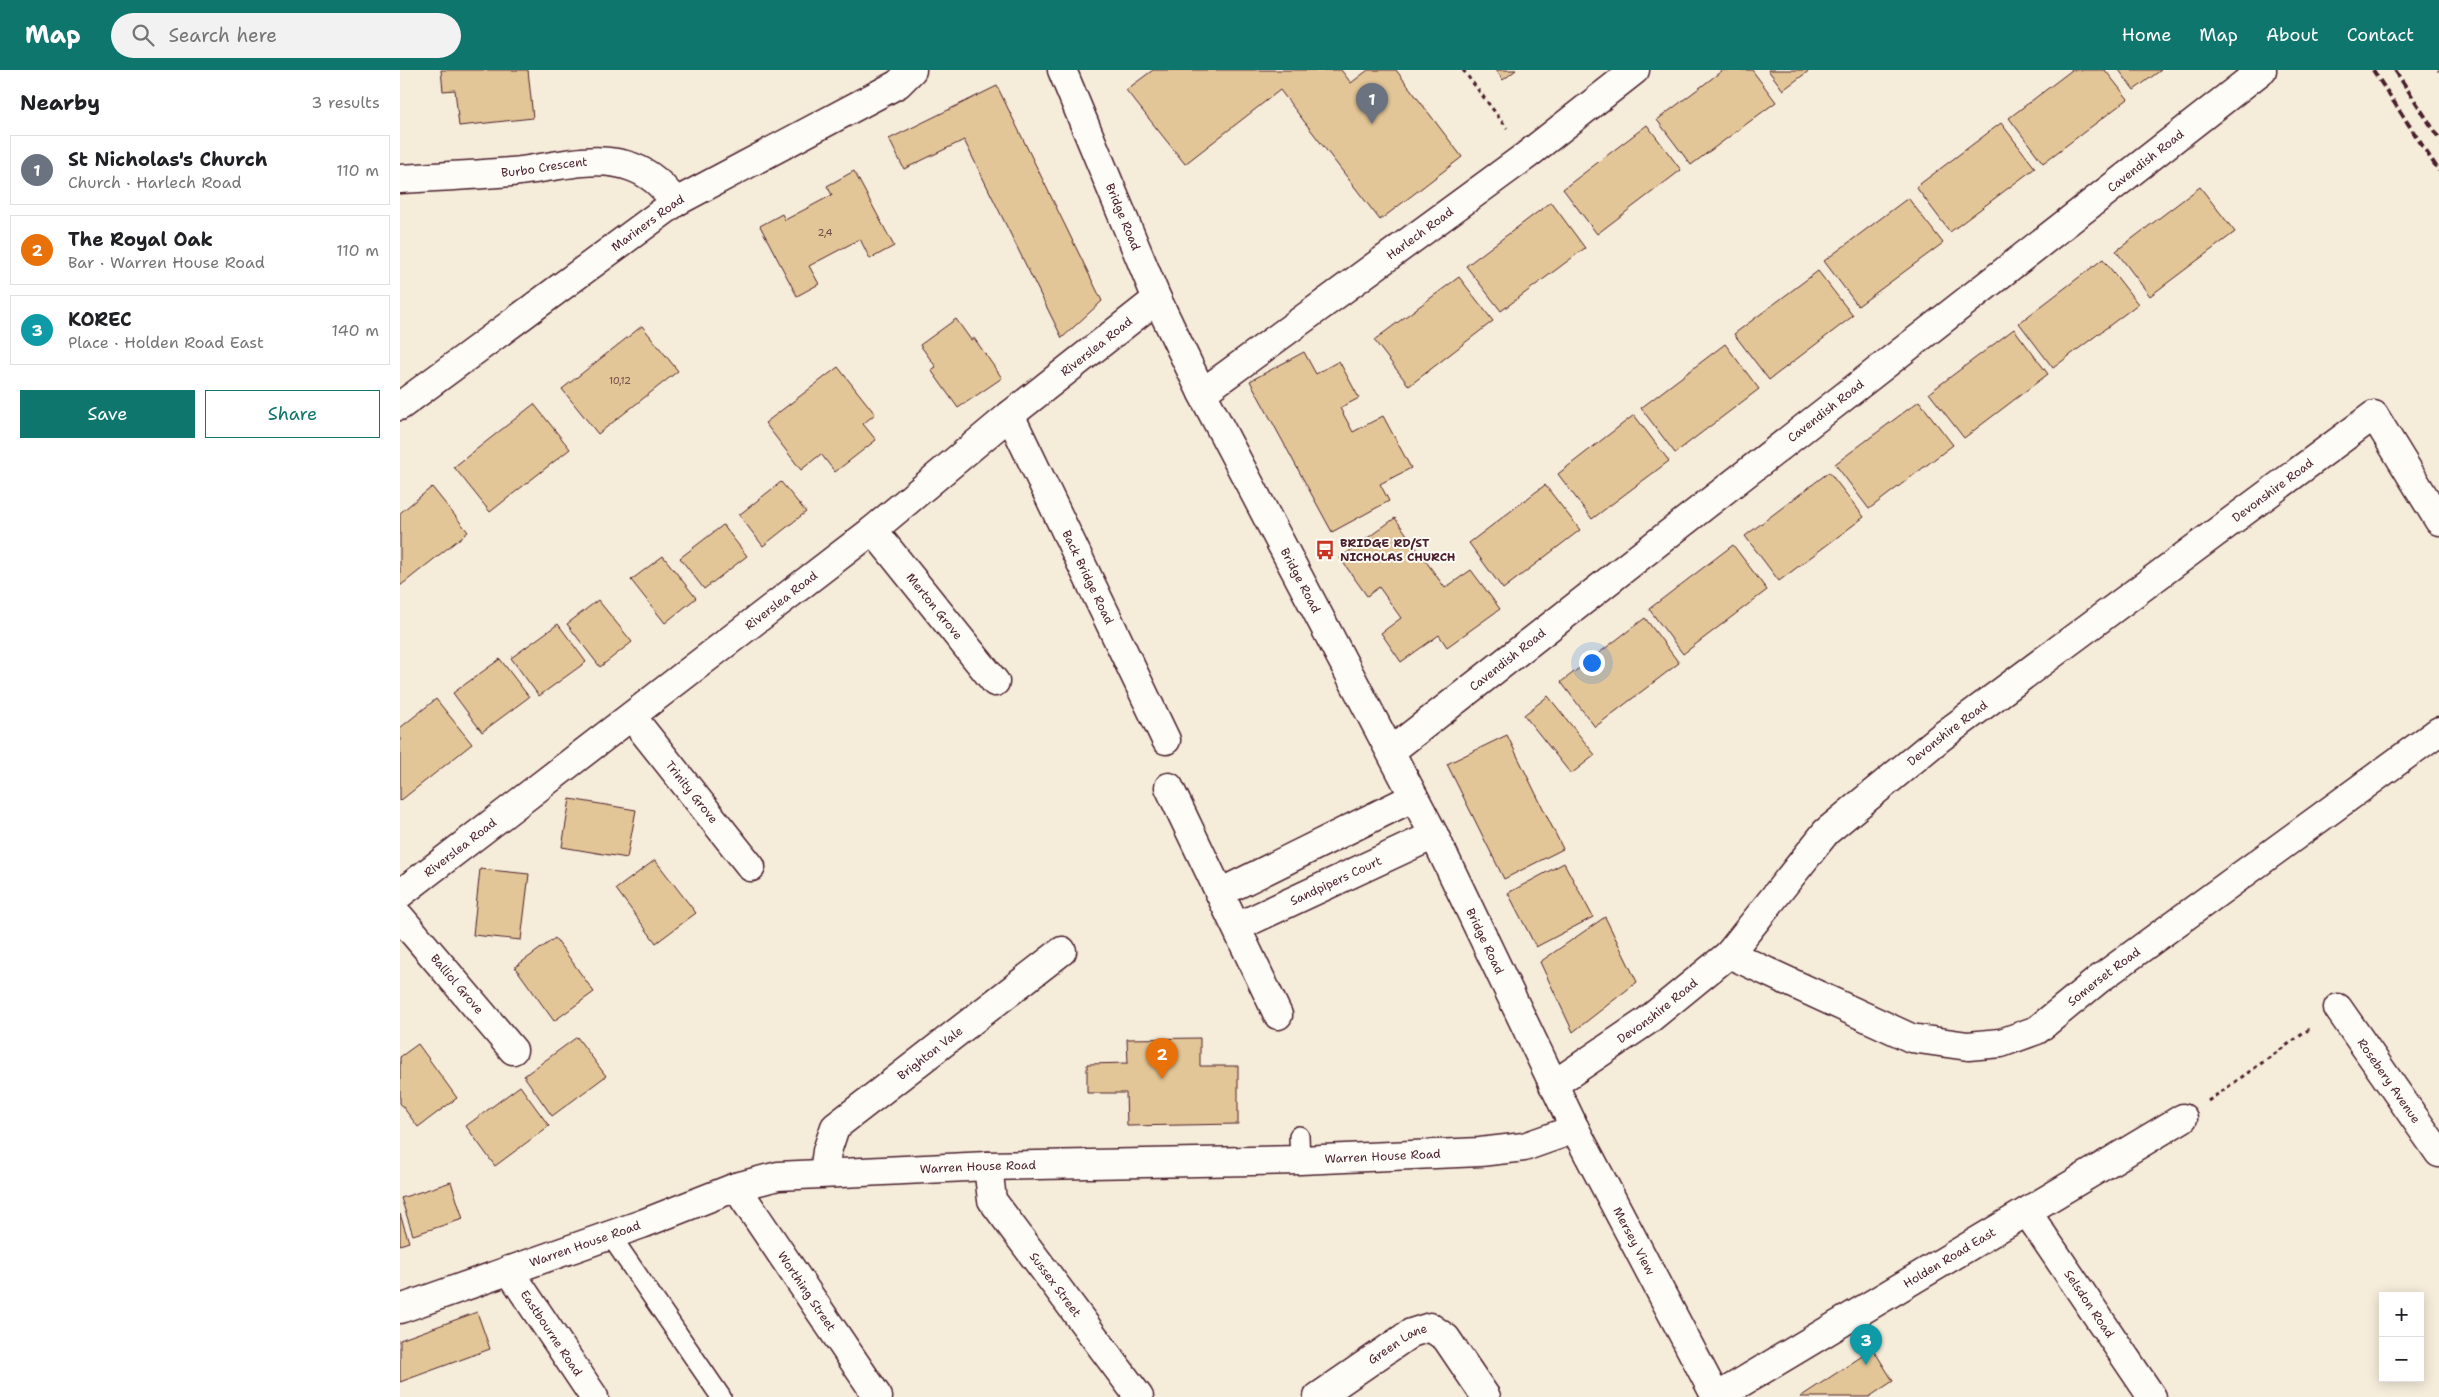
<!DOCTYPE html>
<meta charset="utf-8">
<style>
body{margin:0;font-family:"Shantell Sans",sans-serif;background:#f2f2f2;color:#202124}
.controls{position:absolute;right:15px;bottom:15px;display:grid;overflow:hidden;border-radius:0px;box-shadow:0 2px 12px #0003}
.controls button{width:45px;height:45px;display:grid;place-items:center;padding:0;border:0;border-bottom:1px solid #e0e0e0;background:#fff;color:#202124;font:25px sans-serif}
.you{position:absolute;left:1191px;top:592px;width:18px;height:18px;margin:-12px;border:4px solid #fff;border-radius:50%;background:#1a73e8;box-shadow:0 0 0 8px #1a73e833}
.badge{display:grid;place-items:center;width:32px;height:32px;border-radius:50%;background:#0f766e;color:#fff;font-size:16px;font-weight:700}
.pin{position:absolute;translate:-50% -41px;filter:drop-shadow(0 1px 2px #0008)}
.pin::after{content:'';position:absolute;top:26px;width:18px;height:15px;background:inherit;clip-path:polygon(0 0,100% 0,50% 100%)}
.list{margin:0;padding:0;list-style:none}
h2{display:flex;justify-content:space-between;align-items:center;height:65px;margin:0;padding:0 20px;font-size:21px}
h2 small{font-size:16px;font-weight:400;color:#757577}
.list li{display:grid;grid-template-columns:32px 1fr auto;gap:15px;align-items:center;box-sizing:border-box;height:70px;margin:0 10px 10px;padding:0 10px;border:1px solid #e0e0e0;border-radius:0px}
.list b{display:block;font-size:19px;white-space:nowrap}
.list p{margin:0;font-size:16px;white-space:nowrap;color:#757577}
.list em{font-size:16px;font-style:normal;color:#757577}
.actions{display:flex;gap:10px;padding:15px 20px}
.actions a{flex:1;padding:11px 0;border:1px solid #0f766e;border-radius:0px;text-align:center;font-size:18px;color:#0f766e}
.actions .main{background:#0f766e;color:#fff}
.icon{flex:none;width:28px;height:28px;fill:none;stroke:currentColor;stroke-width:2;stroke-linecap:round;stroke-linejoin:round}
.map{position:relative;flex:none;width:2039px;height:1327px;overflow:hidden}
header{display:flex;align-items:center;gap:30px;box-sizing:border-box;height:70px;padding:0 25px;background:#0f766e;color:#fff}
header strong{font-size:24px}
nav{display:flex;gap:28px;margin-inline-start:auto;font-size:18px}
.search{width:350px;height:45px;background:#f2f2f2;display:flex;align-items:center;gap:12px;box-sizing:border-box;padding:0 18px;border-radius:28px;color:#757577;font-size:19px}
main{display:flex}
aside{flex:1;background:#fff}
.map>svg:first-child{display:block}
</style>
<header>
<strong>Map</strong>
<div class="search"><svg class="icon" aria-label="search" viewBox="0 0 24 24"><circle cx="10" cy="10" r="6"/><path d="M15 15l6 6"/></svg>Search here</div>
<nav><a>Home</a><a>Map</a><a>About</a><a>Contact</a></nav>
</header>
<main>
<aside>
<h2>Nearby<small>3 results</small></h2>
<ul class="list">
<li><span class="badge" style="background:#6b7280">1</span><div><b>St Nicholas's Church</b><p>Church · Harlech Road</p></div><em>110 m</em></li>
<li><span class="badge" style="background:#e8710a">2</span><div><b>The Royal Oak</b><p>Bar · Warren House Road</p></div><em>110 m</em></li>
<li><span class="badge" style="background:#0f9aa8">3</span><div><b>KOREC</b><p>Place · Holden Road East</p></div><em>140 m</em></li>
</ul>
<div class="actions"><a class="main">Save</a><a>Share</a></div>
</aside>
<div class="map">
<svg width="2039" height="1327" viewBox="0 0 2039 1327">
<rect width="100%" height="100%" fill="#f5ecda"/>
<filter id="ink" filterUnits="userSpaceOnUse"><feTurbulence type="fractalNoise" baseFrequency=".02" numOctaves="2"/><feDisplacementMap in="SourceGraphic" scale="10" xChannelSelector="R" yChannelSelector="G"/><feConvolveMatrix kernelMatrix="1 2 1 2 8 2 1 2 1" color-interpolation-filters="sRGB"/></filter>
<g filter="url(#ink)">
<path fill="#e3c697" stroke="#4a1f2b" d="M41 0H128L133 48 59 56 55 20 43 21Z
M753 0H941L951 13 968 0H996L1062 87 980 150 880 20 785 94 726 20Z
M1096 0H1116L1103 10Z
M1323 0H1352L1376 32 1291 95 1257 50Z
M1368 0H1410L1383 20Z
M1672 0H1705L1728 29 1643 93 1609 48Z
M1719 0H1761L1734 20Z
M597 16 702 231 662 268 564 70 504 99 489 69Z
M1601 53 1635 98 1550 162 1516 117Z
M1247 55 1281 100 1197 164 1163 119Z
M454 101 494 176 470 189 460 169 409 196 419 214 397 226 360 156 382 144 385 150 432 125 427 116Z
M1800 117 1835 162 1750 226 1716 181Z
M1508 128 1543 173 1458 236 1424 191Z
M1151 132 1185 178 1101 241 1066 196Z
M1703 189 1738 234 1653 298 1619 253Z
M1418 201 1453 246 1369 310 1334 264Z
M1059 207 1093 251 1009 316 974 270Z
M556 249 571 270 574 268 602 308 558 338 531 300 536 297 520 275Z
M242 256 278 301 198 364 162 319Z
M1614 259 1648 304 1564 368 1529 323Z
M1325 274 1359 319 1275 383 1241 338Z
M904 282 916 304 939 291 959 328 940 338 953 362 983 346 1011 398 980 414 989 431 932 462 850 311Z
M438 297 475 344 463 354 476 370 435 402 421 384 401 400 365 353Z
M1519 331 1553 375 1469 439 1435 394Z
M134 334 170 379 90 442 54 397Z
M1234 345 1269 391 1192 449 1158 404Z
M1429 402 1464 447 1379 511 1345 466Z
M381 412 406 442 363 476 339 445Z
M1145 415 1180 460 1103 519 1069 473Z
M32 417 68 462 0 516V443Z
M995 448 1045 518 1071 500 1100 539 1047 577 1039 565 1001 592 981 563 1001 548 979 517 967 526 940 488Z
M323 455 347 486 304 519 280 488Z
M1333 475 1367 520 1283 584 1249 539Z
M263 486 296 528 265 553 231 510Z
M198 530 232 572 200 597 167 554Z
M1245 548 1279 593 1195 657 1161 612Z
M158 554 186 592 139 626 111 588Z
M100 589 129 627 82 662 53 623Z
M1148 626 1195 685 1171 704 1124 645Z
M36 629 72 674 0 731V658Z
M1107 665 1163 779 1104 809 1047 694Z
M170 729 236 740 227 788 162 777Z
M255 790 296 843 256 873 216 819Z
M1164 793 1193 847 1136 877 1108 823Z
M80 799 129 804 121 870 73 865Z
M1205 847 1237 912 1173 962 1140 892Z
M155 868 194 922 154 951 115 897Z
M177 967 206 1006 152 1046 124 1006Z
M800 968V996H838V1054L727 1056 726 1023H687V994L728 993 727 969Z
M18 974 57 1028 18 1057 0 1033V987Z
M120 1016 149 1056 95 1096 66 1056Z
M51 1112 63 1149 13 1165 1 1128Z
M0 1144 9 1172 0 1175Z
M77 1242 90 1279 0 1312V1270Z
M1473 1279 1493 1311 1469 1327H1400Z"/>
<g fill="none" stroke-linecap="round" stroke-linejoin="round">
<defs>
<path id="lane" d="M899 1066 900 1090
M210 1165 321 1327"/>
<g id="street">
<path id="s1" d="M662 0 757 229 802 323 1034 765 1175 1059 1316 1327"/>
<path id="s2" d="M0 109C37 107 74 105 111 102 150 99 194 83 232 97 253 105 262 116 276 132"/>
<path id="s3" d="M802 323 1127 85 1235 0"/>
<path id="s4" d="M0 336 276 132 498 14 512 0"/>
<path id="s5" d="M610 345 766 670"/>
<path id="s6" d="M473 460 595 612"/>
<path id="s7" d="M232 647 351 797"/>
<path id="s8" d="M991 681 1862 0"/>
<path d="M769 717 878 945"/>
<path d="M820 823 1014 727"/>
<path id="s9" d="M0 824 473 460 610 345 757 229"/>
<path id="s10" d="M0 847 113 980"/>
<path id="s11" d="M837 857 1034 765"/>
<path id="s12" d="M1329 884 1511 968 1568 976 1601 973 1637 960 1698 910 2039 661"/>
<path id="s13" d="M1938 938 2039 1083"/>
<path id="s14" d="M1153 1015 1247 951 1329 884 1426 762 1541 667 1974 345 2039 451"/>
<path id="s15" d="M588 1096 592 1130 739 1327"/>
<path id="s16" d="M424 1103 427 1081 435 1057 662 881"/>
<path id="s17" d="M336 1117 478 1327"/>
<path id="s18" d="M1627 1142 1752 1327"/>
<path id="s19" d="M109 1200 194 1327"/>
<path id="s20" d="M0 1239 242 1154 336 1117 378 1106 588 1096 900 1090 1080 1082 1124 1077 1175 1059"/>
<path id="s21" d="M918 1327 1011 1263 1030 1257 1046 1268 1086 1327"/>
<path id="s22" d="M1317 1327 1783 1048"/>
</g>
</defs>
<use href="#lane" stroke="#4a1f2b" stroke-width="22"/>
<use href="#street" stroke="#4a1f2b" stroke-width="31"/>
<path stroke="#4a1f2b" stroke-width="3" stroke-dasharray="4 4" stroke-linecap="butt" d="M1063 0 1107 58
M2038 0 2039 1
M1808 1031 1911 958"/>
<use href="#lane" stroke="#fdfcf7" stroke-width="19"/>
<use href="#street" stroke="#fdfcf7" stroke-width="28"/>
<path stroke="#4a1f2b" stroke-width="4" stroke-dasharray="8 4" stroke-linecap="butt" d="M1973 0 2039 101
M1995 0 2039 68"/>
</g>
</g>
<defs>
<symbol id="bus-bare" viewBox="-9 -9 18 18"><path d="M-5-6H5V4H4V6H2V4H-2V6H-4V4H-5ZM-3.5-4V0h7V-4ZM-3.5 1.2v1.5H-2V1.2ZM2 1.2v1.5H3.5V1.2Z" fill="#c8321e" stroke="#fdfcf7" stroke-width="2.5" paint-order="stroke"/></symbol>
</defs>
<g fill-rule="evenodd">
<use href="#bus-bare" x="911" y="466" width="28" height="28"/>
</g>
<g text-anchor="middle" dominant-baseline="central" stroke-width="4" stroke-linejoin="round" paint-order="stroke">
<g font-size="10" fill="#704946">
<text x="425" y="162">2,4</text>
<text x="220" y="310">10,12</text>
</g>
<g font-size="12" fill="#4a1f2b" stroke="#fdfcf7">
<text stroke="none"><textPath href="#s8" startOffset="958">Cavendish Road</textPath></text>
<text stroke="none"><textPath href="#s2" startOffset="145">Burbo Crescent</textPath></text>
<text stroke="none"><textPath href="#s1" startOffset="159">Bridge Road</textPath></text>
<text stroke="none"><textPath href="#s4" startOffset="308">Mariners Road</textPath></text>
<text stroke="none"><textPath href="#s3" startOffset="270">Harlech Road</textPath></text>
<text stroke="none"><textPath href="#s9" startOffset="886">Riverslea Road</textPath></text>
<text stroke="none"><textPath href="#s8" startOffset="552">Cavendish Road</textPath></text>
<text stroke="none"><textPath href="#s14" startOffset="938">Devonshire Road</textPath></text>
<text stroke="none"><textPath href="#s5" startOffset="180">Back Bridge Road</textPath></text>
<text stroke="none"><textPath href="#s1" startOffset="564">Bridge Road</textPath></text>
<text stroke="none"><textPath href="#s9" startOffset="481">Riverslea Road</textPath></text>
<text stroke="none"><textPath href="#s6" startOffset="98">Merton Grove</textPath></text>
<text stroke="none"><textPath href="#s8" startOffset="148">Cavendish Road</textPath></text>
<text stroke="none"><textPath href="#s14" startOffset="532">Devonshire Road</textPath></text>
<text stroke="none"><textPath href="#s7" startOffset="96">Trinity Grove</textPath></text>
<text stroke="none"><textPath href="#s9" startOffset="76">Riverslea Road</textPath></text>
<text stroke="none"><textPath href="#s11" startOffset="109">Sandpipers Court</textPath></text>
<text stroke="none"><textPath href="#s1" startOffset="969">Bridge Road</textPath></text>
<text stroke="none"><textPath href="#s12" startOffset="415">Somerset Road</textPath></text>
<text stroke="none"><textPath href="#s10" startOffset="88">Balliol Grove</textPath></text>
<text stroke="none"><textPath href="#s14" startOffset="128">Devonshire Road</textPath></text>
<text stroke="none"><textPath href="#s16" startOffset="168">Brighton Vale</textPath></text>
<text stroke="none"><textPath href="#s13" startOffset="89">Rosebery Avenue</textPath></text>
<text stroke="none"><textPath href="#s20" startOffset="1006">Warren House Road</textPath></text>
<text stroke="none"><textPath href="#s20" startOffset="601">Warren House Road</textPath></text>
<text stroke="none"><textPath href="#s1" startOffset="1304">Mersey View</textPath></text>
<text stroke="none"><textPath href="#s20" startOffset="196">Warren House Road</textPath></text>
<text stroke="none"><textPath href="#s22" startOffset="271">Holden Road East</textPath></text>
<text stroke="none"><textPath href="#s15" startOffset="140">Sussex Street</textPath></text>
<text stroke="none"><textPath href="#s17" startOffset="126">Worthing Street</textPath></text>
<text stroke="none"><textPath href="#s18" startOffset="111">Selsdon Road</textPath></text>
<text stroke="none"><textPath href="#s19" startOffset="76">Eastbourne Road</textPath></text>
<text stroke="none"><textPath href="#s21" startOffset="96">Green Lane</textPath></text>
</g>
<g font-size="12" font-weight="bold" fill="#4a1f2b" stroke="#fdfcf7" text-anchor="start">
<text x="940" y="473">BRIDGE RD/ST<tspan x="940" dy="14">NICHOLAS CHURCH</tspan></text>
</g>
</g>
</svg>
<div class="controls">
<button>+</button>
<button>−</button>
</div>
<div class="you"></div>
<div class="pin badge" style="left:972px;top:54px;background:#6b7280">1</div>
<div class="pin badge" style="left:762px;top:1009px;background:#e8710a">2</div>
<div class="pin badge" style="left:1466px;top:1295px;background:#0f9aa8">3</div>
</div>
</main>
